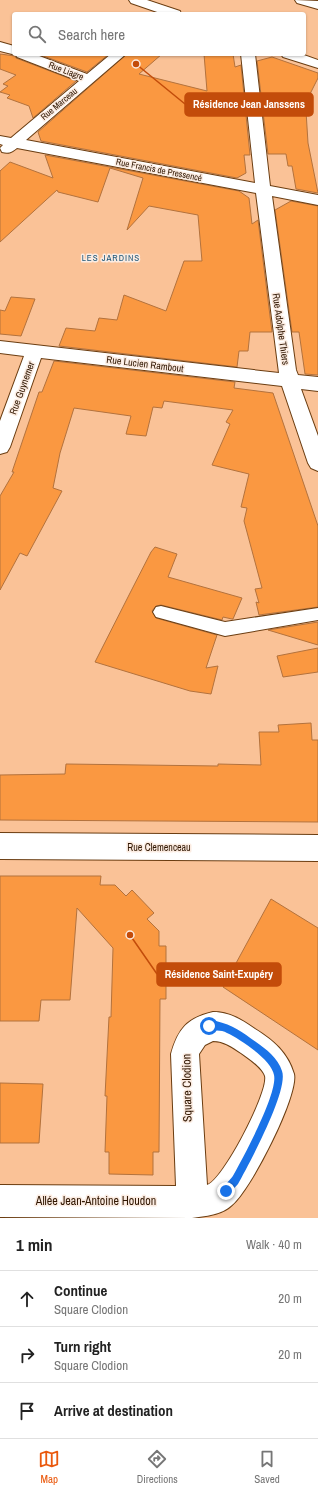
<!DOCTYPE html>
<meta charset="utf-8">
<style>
body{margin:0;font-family:"Archivo Narrow",sans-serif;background:#f2f2f2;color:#222}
.stop{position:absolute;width:12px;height:12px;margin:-9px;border:3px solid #1a73e8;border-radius:50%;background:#fff}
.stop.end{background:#1a73e8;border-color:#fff;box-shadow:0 1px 4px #0008}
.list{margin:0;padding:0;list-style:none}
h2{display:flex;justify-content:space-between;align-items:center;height:52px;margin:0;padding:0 16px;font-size:17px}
h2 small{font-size:13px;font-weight:400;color:#767676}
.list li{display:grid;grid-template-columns:26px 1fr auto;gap:12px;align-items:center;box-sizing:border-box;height:56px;padding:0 16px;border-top:1px solid #e0e0e0}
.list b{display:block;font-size:15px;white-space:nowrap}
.list p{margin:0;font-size:13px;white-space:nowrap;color:#767676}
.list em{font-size:13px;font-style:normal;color:#767676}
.icon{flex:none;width:22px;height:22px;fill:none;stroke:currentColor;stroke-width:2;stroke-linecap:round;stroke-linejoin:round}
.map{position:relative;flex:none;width:318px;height:1218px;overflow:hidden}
.search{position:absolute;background:#fff;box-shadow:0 1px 3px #0004;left:12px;right:12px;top:12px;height:44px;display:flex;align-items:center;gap:10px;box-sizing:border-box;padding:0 14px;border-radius:4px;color:#767676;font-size:15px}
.sheet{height:220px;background:#fff}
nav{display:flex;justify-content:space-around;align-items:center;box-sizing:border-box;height:56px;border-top:1px solid #e0e0e0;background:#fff;font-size:11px;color:#767676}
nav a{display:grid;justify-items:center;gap:2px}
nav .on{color:#ea580c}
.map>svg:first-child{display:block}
</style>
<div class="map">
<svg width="318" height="1218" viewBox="0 0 318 1218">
<rect width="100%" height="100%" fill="#fac297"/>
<path fill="#fa9841" stroke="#b3723d" d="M0 54 15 56 16 58 76 81 33 118 29 106 7 98 10 95 0 92 8 86 3 84 16 75 0 69Z
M38 54H109L87 72Z
M127 54H162L139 74 207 91 204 54H233L235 67 241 65 250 155H244L246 173 237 178 41 141 38 132Z
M272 57 318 73V78L309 96 305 95 308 143 318 193 296 189 292 166H288L286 154H268L257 61Z
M45 155 239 191 249 198 252 224 258 220 272 332H250L248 351H239L237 367 59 346 66 328 95 331 99 318 117 320 124 295 166 311 184 261H202L198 215 149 206 127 230 143 178 110 168 98 202 58 192 57 190 0 242V171L10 162 53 178Z
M291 201 318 206V375L305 374 299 332H292L275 210Z
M11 297 35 299 21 336 0 334V310L5 311Z
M54 361 235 382 234 388 273 393 318 526V607L259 615 256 602 259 603 255 589 262 588 244 521 247 508 241 507 249 474 212 465 230 424 226 422 233 410 164 401 162 408 153 407 146 436 126 434 131 416 74 408 60 453 53 488 62 491 27 556 20 553 0 590V496L14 472H12L39 392H42Z
M155 547 177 554 168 577 242 598 233 619H232L223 617 222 620 161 605 156 606 152 611 156 618 217 635 206 668 218 666 211 694 190 691 95 662 129 595 151 552Z
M318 622V645L268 630Z
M318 648V672L283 677 277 656Z
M311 723 312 740H318V822L0 820V775L65 774 66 764 218 766V764L261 765 259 732H279L278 725Z
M0 876H101L100 885H115L126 896 132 890 154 913 147 919 159 931V946H166V999H160L159 1152H153V1175L109 1174V1152H105L107 1096H105L109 1017H111L113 948 77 908 70 1000H41L39 1021H0Z
M271 899 318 928V1050L223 987Z
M0 1083 43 1084 39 1143H0Z"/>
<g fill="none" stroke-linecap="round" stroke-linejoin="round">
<defs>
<path id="lane" d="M161 606 225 622 318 608V620L225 636 156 617 153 612 156 607Z"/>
<path id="street" d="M129 0H147L180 11 181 14H163L131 3Z
M295 0 318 1V9L297 3Z
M0 42 14 46V54H34L87 74 111 54H126L26 140 255 183 241 54H255L270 186 318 195V205L272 196 296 370 298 375 318 377V391L301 389 318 436V471L311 468 308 463 282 386 41 358 10 447 7 452 0 454V421L24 356 0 353V341L279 373 256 193 17 148C12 152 9 154 2 152L0 148 3 145 0 144V136L11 138 79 81 17 57 16 55 0 51Z
M281 54H301L318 60V68L283 57Z
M213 1012C230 1012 242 1020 255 1029 273 1040 288 1053 294 1074 299 1095 250 1191 232 1205 222 1215 205 1216 192 1218L0 1217V1185L176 1186 171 1054C178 1029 187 1018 213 1012ZM213 1041C224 1041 232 1047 241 1053 248 1058 262 1067 265 1076 269 1092 222 1182 207 1185L199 1054 205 1045Z"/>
<path id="secondary" d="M0 833 318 835V861L0 859Z"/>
</defs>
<use href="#lane" stroke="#6b3d11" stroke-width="2"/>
<use href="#street" stroke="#6b3d11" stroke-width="2"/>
<use href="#secondary" stroke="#6b3d11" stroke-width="2"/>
<use href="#lane" fill="#fff" fill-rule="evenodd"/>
<use href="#street" fill="#fff" fill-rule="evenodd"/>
<use href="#secondary" fill="#fff" fill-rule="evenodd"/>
</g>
<path fill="#1a73e8" d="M216 1021C233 1025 242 1032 256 1042 266 1049 278 1058 282 1071 289 1090 249 1164 238 1184L229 1194 226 1195 223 1194 221 1191C224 1184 231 1180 234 1174 244 1156 278 1093 274 1075 272 1060 240 1039 227 1033 221 1029 213 1032 206 1029L205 1026 206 1023Z"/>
<g text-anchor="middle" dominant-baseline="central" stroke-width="3" stroke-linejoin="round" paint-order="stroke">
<g font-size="9" fill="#301601" stroke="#fbece2">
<text transform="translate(66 71) rotate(21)">Rue Liagre</text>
<text transform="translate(59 104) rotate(-40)">Rue Marceau</text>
<text transform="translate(159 170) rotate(11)">Rue Francis de Pressencé</text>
</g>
<g font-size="9" letter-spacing="1" fill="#1e5678" stroke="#fbece2">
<text x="111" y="258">LES JARDINS</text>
</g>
<g font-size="10" fill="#301601" stroke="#fbece2">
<text transform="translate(281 329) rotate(82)">Rue Adolphe Thiers</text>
<text transform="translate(145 364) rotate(7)">Rue Lucien Rambout</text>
<text transform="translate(22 388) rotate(-70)">Rue Guynemer</text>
<text x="159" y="847">Rue Clemenceau</text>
</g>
<g font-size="12" fill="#301601" stroke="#fbece2">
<text transform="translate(187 1088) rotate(-91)">Square Clodion</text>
<text x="96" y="1201">Allée Jean-Antoine Houdon</text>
</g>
</g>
<path fill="none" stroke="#c34c0a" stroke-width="1.5" d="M136 64L185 104M130 935L157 974"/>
<g fill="#c34c0a" stroke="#fbece2" stroke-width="1.5">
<circle cx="136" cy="64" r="4"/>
<circle cx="130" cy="935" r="4"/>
</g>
<g fill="#c34c0a" stroke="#c34c0a" stroke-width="1.5">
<rect x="185" y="93" width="128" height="23" rx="4"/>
<rect x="157" y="963" width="124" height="23" rx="4"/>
</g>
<g font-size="11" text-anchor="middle" font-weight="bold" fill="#fff">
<text x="249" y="108">Résidence Jean Janssens</text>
<text x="219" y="978">Résidence Saint-Exupéry</text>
</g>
</svg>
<div class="stop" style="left:209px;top:1026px"></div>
<div class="stop end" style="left:226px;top:1191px"></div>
<div class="search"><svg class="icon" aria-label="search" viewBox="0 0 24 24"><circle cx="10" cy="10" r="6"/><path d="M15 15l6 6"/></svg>Search here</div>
</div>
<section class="sheet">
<h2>1 min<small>Walk · 40 m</small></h2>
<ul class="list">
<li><svg class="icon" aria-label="ahead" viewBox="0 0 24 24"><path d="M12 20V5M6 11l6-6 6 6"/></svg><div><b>Continue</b><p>Square Clodion</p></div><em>20 m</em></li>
<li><svg class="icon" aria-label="right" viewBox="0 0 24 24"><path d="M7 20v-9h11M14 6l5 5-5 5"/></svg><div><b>Turn right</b><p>Square Clodion</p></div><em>20 m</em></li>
<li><svg class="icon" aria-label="arrive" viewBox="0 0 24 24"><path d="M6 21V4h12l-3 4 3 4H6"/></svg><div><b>Arrive at destination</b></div></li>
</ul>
</section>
<nav>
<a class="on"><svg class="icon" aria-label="map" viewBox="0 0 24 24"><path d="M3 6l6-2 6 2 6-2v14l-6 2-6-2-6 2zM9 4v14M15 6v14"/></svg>Map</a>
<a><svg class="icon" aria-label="directions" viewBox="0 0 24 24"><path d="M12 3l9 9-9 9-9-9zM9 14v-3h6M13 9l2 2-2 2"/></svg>Directions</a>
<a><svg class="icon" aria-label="saved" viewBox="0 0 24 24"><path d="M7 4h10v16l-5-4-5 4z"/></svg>Saved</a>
</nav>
